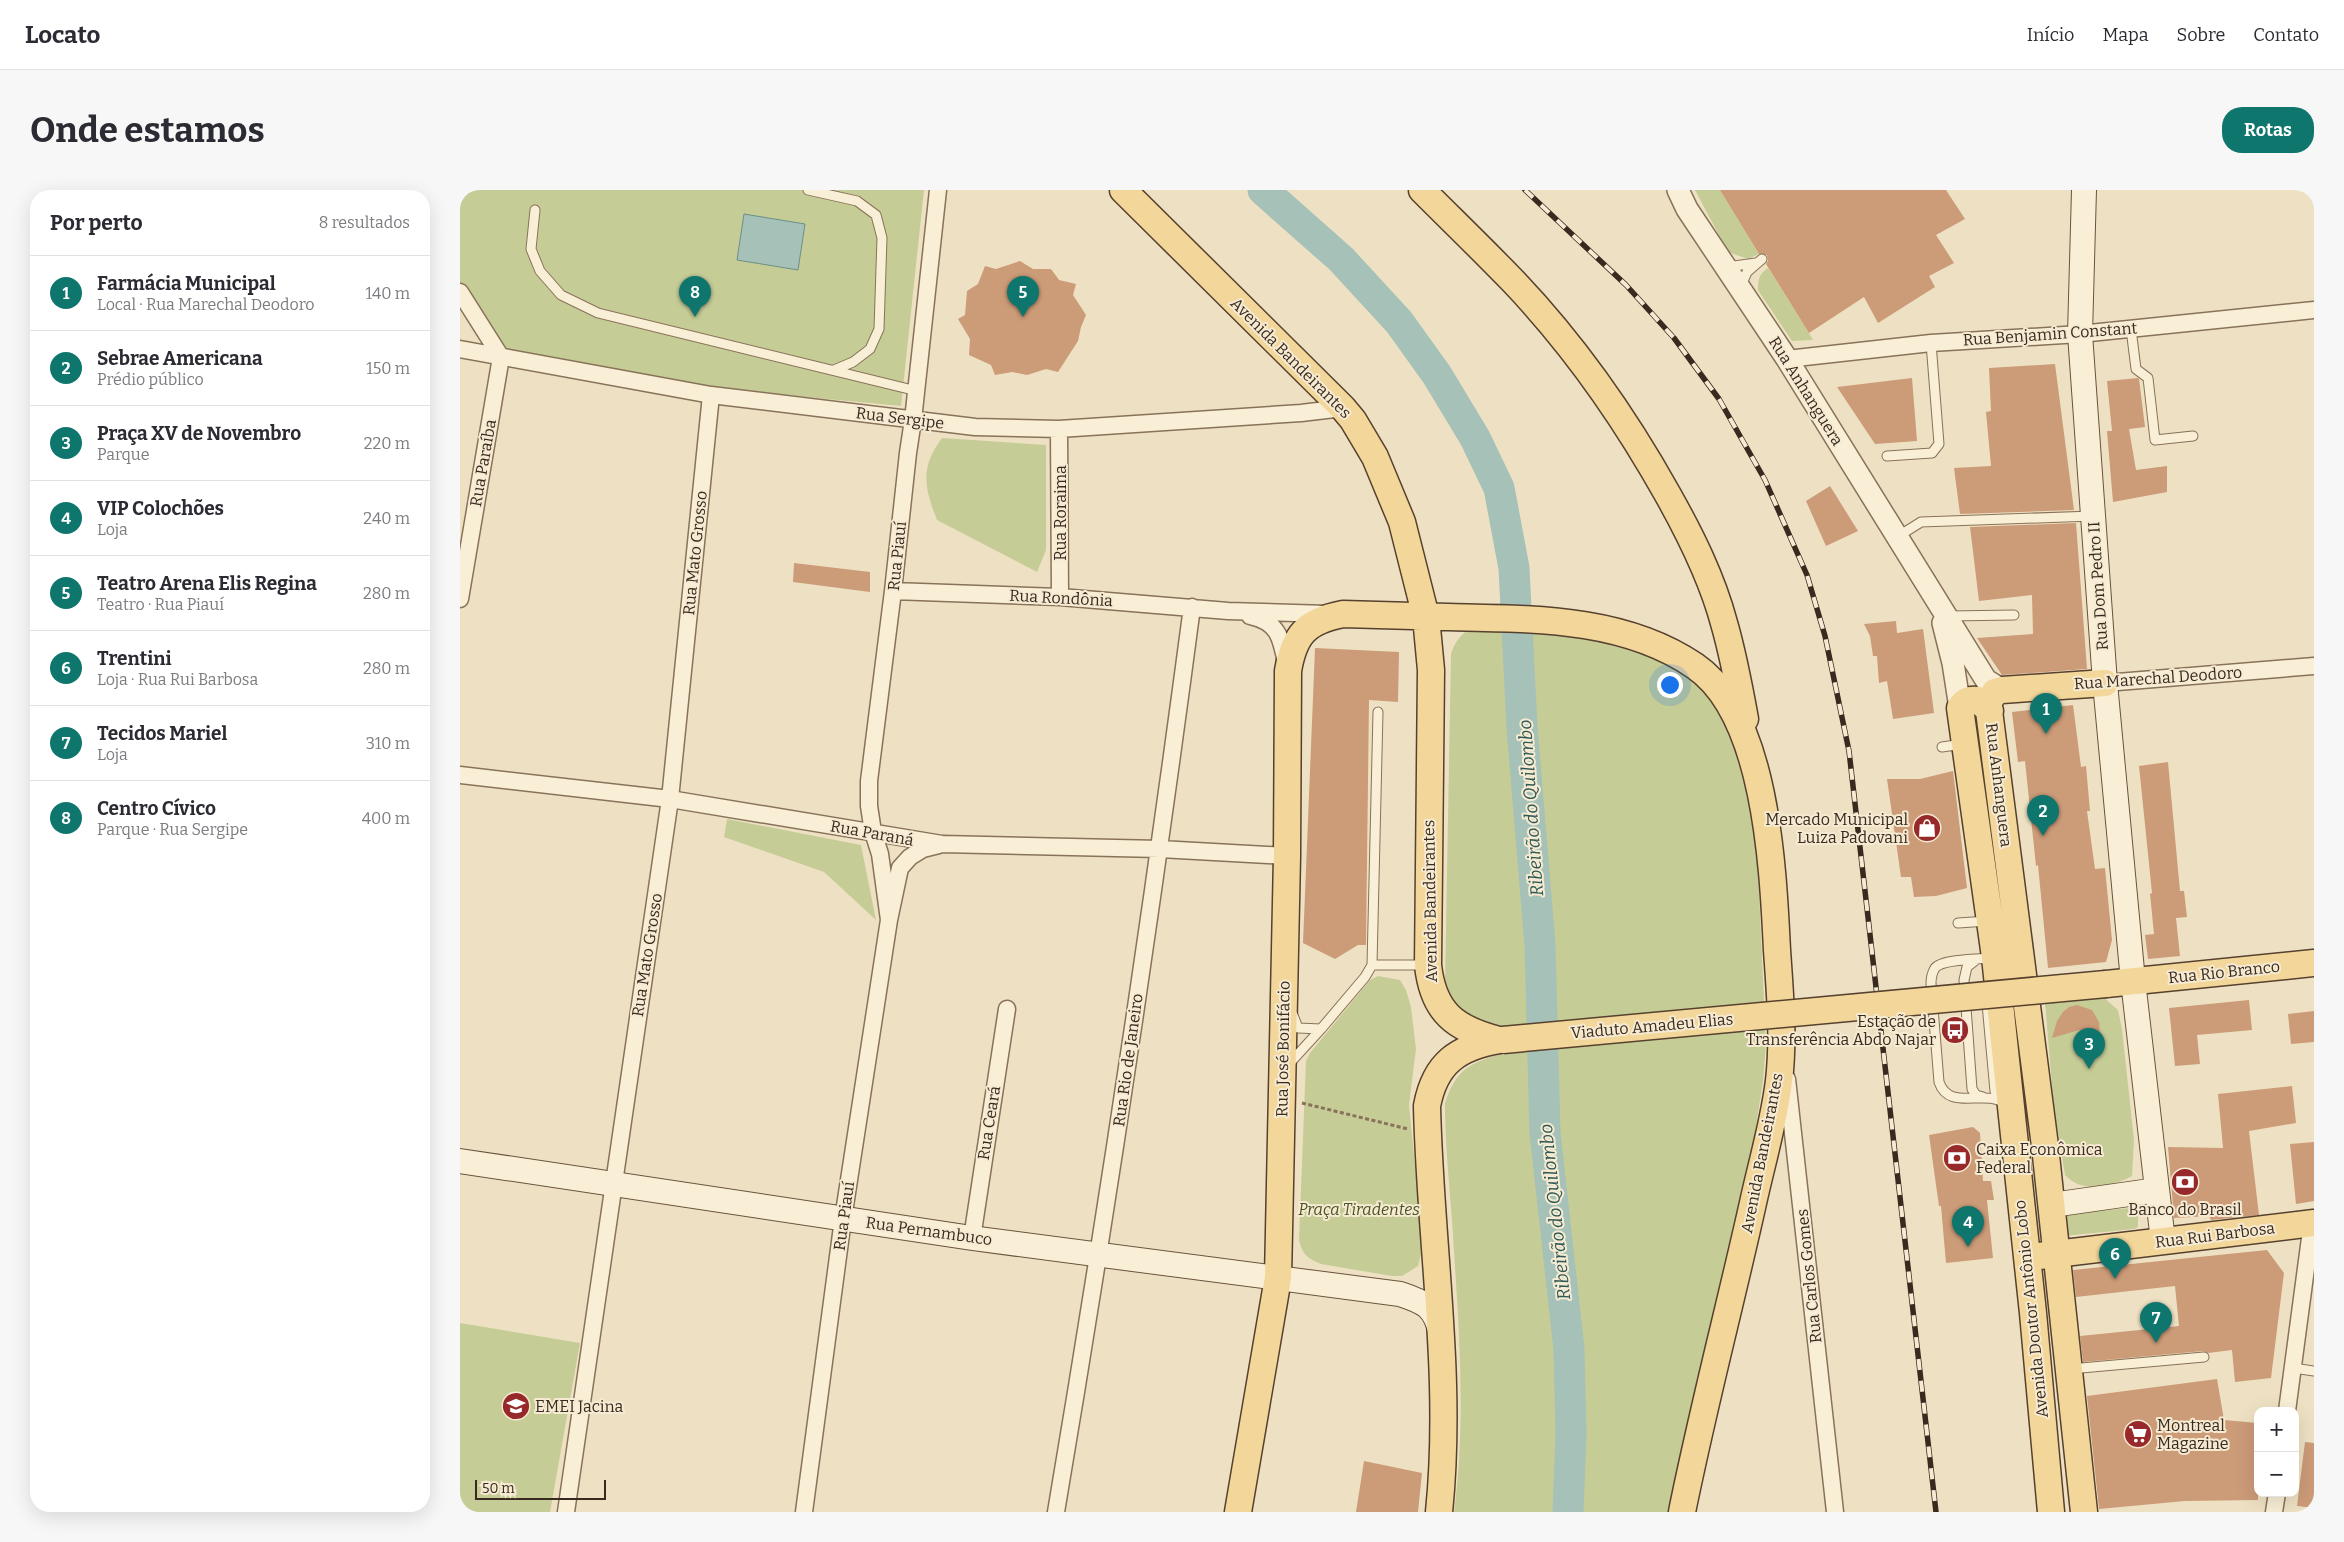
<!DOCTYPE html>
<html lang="pt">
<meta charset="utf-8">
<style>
body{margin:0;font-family:Bitter,serif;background:#f7f7f7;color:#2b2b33}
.controls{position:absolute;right:15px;bottom:15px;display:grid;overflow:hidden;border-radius:10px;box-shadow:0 5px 20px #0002}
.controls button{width:45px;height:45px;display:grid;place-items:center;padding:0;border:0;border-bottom:1px solid #e1e1e2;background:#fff;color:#2b2b33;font:25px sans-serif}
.scale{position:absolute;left:15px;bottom:12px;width:131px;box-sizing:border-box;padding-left:5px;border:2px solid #382a1e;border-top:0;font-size:14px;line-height:18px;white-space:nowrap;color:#382a1e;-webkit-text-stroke:4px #f6ebd2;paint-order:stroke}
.you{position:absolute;left:1209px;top:494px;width:18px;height:18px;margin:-12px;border:4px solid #fff;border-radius:50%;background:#1a73e8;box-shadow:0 0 0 8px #1a73e833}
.badge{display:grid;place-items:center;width:32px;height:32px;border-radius:50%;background:#0f766e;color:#fff;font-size:16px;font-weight:700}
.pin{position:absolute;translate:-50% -41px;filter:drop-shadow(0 1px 2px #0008)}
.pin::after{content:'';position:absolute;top:26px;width:18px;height:15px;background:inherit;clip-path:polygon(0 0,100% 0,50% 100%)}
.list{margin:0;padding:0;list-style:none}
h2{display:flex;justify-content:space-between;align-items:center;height:65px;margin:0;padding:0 20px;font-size:21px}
h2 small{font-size:16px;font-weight:400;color:#7c7c81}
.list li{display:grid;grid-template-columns:32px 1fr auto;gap:15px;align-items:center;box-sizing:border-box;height:75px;padding:0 20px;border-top:1px solid #e1e1e2}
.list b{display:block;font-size:19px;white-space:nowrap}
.list p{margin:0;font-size:16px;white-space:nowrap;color:#7c7c81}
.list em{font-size:16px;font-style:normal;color:#7c7c81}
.map{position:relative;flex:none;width:1854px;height:1322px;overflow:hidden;border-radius:20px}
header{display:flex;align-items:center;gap:30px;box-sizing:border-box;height:70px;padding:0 25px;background:#fff;border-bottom:1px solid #e1e1e2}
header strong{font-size:24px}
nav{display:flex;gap:28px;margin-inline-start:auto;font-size:18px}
.intro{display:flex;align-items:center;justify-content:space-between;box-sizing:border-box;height:120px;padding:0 30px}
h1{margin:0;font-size:35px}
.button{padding:12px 22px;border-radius:20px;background:#0f766e;color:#fff;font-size:18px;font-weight:700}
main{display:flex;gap:30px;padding:0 30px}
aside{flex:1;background:#fff;border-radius:20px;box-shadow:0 5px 20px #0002}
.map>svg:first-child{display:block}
</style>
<header>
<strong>Locato</strong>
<nav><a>Início</a><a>Mapa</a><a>Sobre</a><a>Contato</a></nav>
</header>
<div class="intro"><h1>Onde estamos</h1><a class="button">Rotas</a></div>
<main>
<aside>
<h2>Por perto<small>8 resultados</small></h2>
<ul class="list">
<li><span class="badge">1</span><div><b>Farmácia Municipal</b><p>Local · Rua Marechal Deodoro</p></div><em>140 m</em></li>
<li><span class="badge">2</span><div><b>Sebrae Americana</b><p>Prédio público</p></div><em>150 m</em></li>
<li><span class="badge">3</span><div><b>Praça XV de Novembro</b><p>Parque</p></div><em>220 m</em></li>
<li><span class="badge">4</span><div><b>VIP Colochões</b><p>Loja</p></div><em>240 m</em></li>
<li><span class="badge">5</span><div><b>Teatro Arena Elis Regina</b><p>Teatro · Rua Piauí</p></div><em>280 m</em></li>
<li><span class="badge">6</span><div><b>Trentini</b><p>Loja · Rua Rui Barbosa</p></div><em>280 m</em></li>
<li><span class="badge">7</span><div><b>Tecidos Mariel</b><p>Loja</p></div><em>310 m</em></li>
<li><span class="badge">8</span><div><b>Centro Cívico</b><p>Parque · Rua Sergipe</p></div><em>400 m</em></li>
</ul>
</aside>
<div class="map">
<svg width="1854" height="1322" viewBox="0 0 1854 1322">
<rect width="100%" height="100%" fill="#eee1c3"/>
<path fill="#c6cc96" d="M0 0H464L441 216 253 198 39 161 0 94Z
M1235 0H1260L1299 64 1288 69 1268 62Z
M1308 78 1349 143 1353 150 1332 151 1298 100C1298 89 1299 84 1308 78Z
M482 248 586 255V360L577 382 477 330C464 297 460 277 482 248Z
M1013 437 1084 439 1178 456 1214 473 1261 513 1296 636 1306 854 1303 891 1280 1037 1211 1322H994C1007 1226 998 1127 992 1030 989 991 985 952 985 913 996 881 1006 875 1037 865L1033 835C1006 828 995 818 985 792L991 464C995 451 1001 444 1013 437Z
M267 629 401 655 416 730 364 682 264 647Z
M918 786 940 790 946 800 951 817 956 859 949 915 963 1056 958 1076 942 1086H932L861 1074C848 1069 842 1064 839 1050L846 871 850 863 910 790Z
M1642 806 1658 820 1662 839 1674 950 1672 986C1651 997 1622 1004 1605 985L1594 919 1585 812Z
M1678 1014V1037L1674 1039 1604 1046V1024L1671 1018Z
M0 1133 120 1153 90 1322H0Z"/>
<path fill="#a5c1b8" stroke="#6c8f86" d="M284 24 345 34 338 80 277 70Z"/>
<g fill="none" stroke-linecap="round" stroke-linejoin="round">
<path stroke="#a5c1b8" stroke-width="31" d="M803 0 881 69 939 132 977 185 1015 248 1039 298 1054 378 1062 537 1080 755 1085 943 1109 1159 1111 1243 1108 1322"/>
</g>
<path fill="#cc9b78" d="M1260 0H1486L1505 29 1476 45 1494 73 1469 86 1475 97 1418 133 1404 107 1349 143 1306 74 1308 71 1307 65 1299 64Z
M560 71 573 79H591L599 90 616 94 613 105 626 125 621 137 618 151 598 182 586 179 567 185 552 182 535 185 531 175 509 165 510 149 498 129 505 125 507 101 518 94 525 76 536 79Z
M1595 174 1614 320 1500 324 1494 278 1531 276 1526 222 1531 221 1529 178Z
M1452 188 1457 251 1415 254 1377 197Z
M1678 188 1679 189 1685 237 1669 239 1676 280 1707 276V302L1653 312 1647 241H1652L1647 191Z
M1370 296 1398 341 1366 356 1346 311Z
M1616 333 1627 479 1542 485 1517 448 1573 444 1572 405 1519 411 1510 337Z
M334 373 410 382V402L333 392Z
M1436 431 1437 443 1463 439 1474 523 1433 529 1427 491 1419 493 1417 466H1413L1410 446 1404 434Z
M855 458 939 462 938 512 909 510 906 755H898L875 769 843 753Z
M1613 515 1621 577 1626 576 1630 621H1627L1635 679 1645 678 1652 750 1646 772 1588 778 1578 675 1576 676 1565 571 1558 572 1552 522Z
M1708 572 1720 701H1724L1727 727 1716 728 1720 766 1688 769 1685 745 1694 744 1690 704 1692 703 1679 576Z
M1493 581 1507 698 1476 706 1454 707 1451 687H1441L1427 589H1460Z
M1789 810 1792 840 1737 845 1740 874 1715 876 1709 818Z
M1617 815 1632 820 1639 832 1640 844 1619 840 1592 848 1597 831 1603 822 1609 817Z
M1854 821V852L1831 854 1828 824Z
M1832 896 1836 933 1789 941 1799 1025 1751 1030 1749 1026 1714 1028 1708 957 1763 958 1758 904Z
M1513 937 1520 943 1523 991H1531L1534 1010H1527L1533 1068 1486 1073 1481 1016H1479L1469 945Z
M1854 952V1011L1836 1014 1830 954Z
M1807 1060 1824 1083 1811 1188 1775 1192 1772 1160 1748 1163 1743 1161 1623 1172 1620 1146 1719 1136 1715 1096 1616 1107 1613 1080Z
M1757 1189 1764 1230 1798 1233V1310L1725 1311 1639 1319 1627 1206Z
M1845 1252 1854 1253V1318L1837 1316Z
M904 1271 962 1283 958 1322H896Z"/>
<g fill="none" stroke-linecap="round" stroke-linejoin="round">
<defs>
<path id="service" d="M348 0 397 11 416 25 422 48 419 139 410 159 393 172 374 180
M75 20 71 59 80 81 101 105 138 123 457 201
M1268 74 1274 76 1296 73
M1281 96 1287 82 1302 69
M1671 139 1676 179 1688 188 1695 250 1733 246
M1427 266 1472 263 1479 254 1471 153
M1437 347 1461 332 1633 326
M1489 426 1554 425
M1482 557 1503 554
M1498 733 1528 731
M1533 768C1520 769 1482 769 1475 778 1472 783 1471 788 1471 793L1479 892C1489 922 1525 898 1546 914
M1516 770 1507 777 1504 790 1512 899 1516 905 1523 907
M912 775H967
M1527 814 1535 901 1543 910
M833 825 838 838 861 839
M828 875 861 839 905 787 912 775 918 522
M1833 1178 1854 1181
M1610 1179 1744 1167"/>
<path id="minor" d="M0 102 41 167 0 409
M0 159 251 205 515 237 599 239 841 223 883 218
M1327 169 1471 153 1620 144 1854 120
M599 239 600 407
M433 401 600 407 768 421 868 424
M790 426C818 432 821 447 826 473
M1645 493 1854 476
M0 585 210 609 482 654 700 659 827 666
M429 730 420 664 413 642 409 616V591L433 401 448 263 453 230 478 0
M1327 889 1375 1322
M512 1048 547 819
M1827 1221 1852 1033
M106 1322 210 609 251 205
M344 1322 383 1029 429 730 440 678 450 667 463 659 479 655
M596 1322C647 1021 692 720 732 417
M1814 1322 1817 1303"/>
<path id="tertiary" d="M1218 0 1227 19 1327 169 1526 490 1542 500
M1483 433 1493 473 1500 518"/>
<path id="secondary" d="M1624 0 1620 144 1645 493 1673 791 1703 1051
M0 971 512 1048 940 1104C965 1112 975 1117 981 1144
M1592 1015 1697 1000"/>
<path id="primary" d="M663 0 883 218 893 230 915 267 942 332 966 427 971 480 968 775C973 822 995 839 1039 850
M962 0C992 30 1023 60 1053 91 1114 155 1165 228 1208 305 1231 346 1252 388 1264 433 1273 464 1279 496 1285 529
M1530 521 1518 510C1509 509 1505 510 1500 518L1535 767 1573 1123 1591 1322
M1646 794 1854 773
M1579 1066 1854 1033
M778 1322 818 1088 827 666 828 481C834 445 846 431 883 424 918 425 953 426 988 427 1072 429 1163 427 1235 476 1307 525 1313 681 1317 760 1320 804 1324 847 1319 891 1314 932 1302 972 1293 1013 1270 1116 1243 1218 1222 1322
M979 1322C993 1187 970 1052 967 916 975 873 998 857 1040 850
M1624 1322 1585 956 1528 513 1535 502 1542 500 1645 493"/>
</defs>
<use href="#service" stroke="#887259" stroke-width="11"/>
<use href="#minor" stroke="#887259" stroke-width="19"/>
<use href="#tertiary" stroke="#887259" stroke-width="24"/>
<use href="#secondary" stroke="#6a533d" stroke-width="26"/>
<use href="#primary" stroke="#56402e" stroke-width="29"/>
<path stroke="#887259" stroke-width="3" stroke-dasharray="4 2.5" stroke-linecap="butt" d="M842 913 948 939"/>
<use href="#service" stroke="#f9eed6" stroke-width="9"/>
<use href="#minor" stroke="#f9eed6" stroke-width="16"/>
<use href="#tertiary" stroke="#f9eed6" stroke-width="21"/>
<use href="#secondary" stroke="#f9eed6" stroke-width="24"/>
<use href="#primary" stroke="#f2d69a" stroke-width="26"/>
<defs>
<path id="rail" d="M1065 0 1166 95 1214 148 1259 209 1305 290 1347 385 1365 446 1389 561 1476 1322"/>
</defs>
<use href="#rail" stroke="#382a1e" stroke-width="5.5"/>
<use href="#rail" stroke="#f6ebd2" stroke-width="4" stroke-dasharray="11" stroke-linecap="butt"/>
<defs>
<path id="primary-bridge" d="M1043 850 1646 794"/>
</defs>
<use href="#primary-bridge" stroke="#56402e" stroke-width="29" stroke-linecap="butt"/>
<use href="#primary-bridge" stroke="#f2d69a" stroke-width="26"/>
</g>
<defs>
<symbol id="shop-disc" viewBox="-11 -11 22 22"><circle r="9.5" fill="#97292a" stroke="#f6ebd2"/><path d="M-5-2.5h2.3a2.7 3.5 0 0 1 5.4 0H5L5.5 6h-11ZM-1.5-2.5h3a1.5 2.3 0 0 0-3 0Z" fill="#fff"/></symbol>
<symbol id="bus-disc" viewBox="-11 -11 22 22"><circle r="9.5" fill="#97292a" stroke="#f6ebd2"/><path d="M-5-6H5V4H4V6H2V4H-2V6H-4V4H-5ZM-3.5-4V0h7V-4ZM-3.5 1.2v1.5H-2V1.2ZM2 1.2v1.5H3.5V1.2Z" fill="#fff"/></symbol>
<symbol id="bank-disc" viewBox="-11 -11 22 22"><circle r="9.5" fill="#97292a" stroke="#f6ebd2"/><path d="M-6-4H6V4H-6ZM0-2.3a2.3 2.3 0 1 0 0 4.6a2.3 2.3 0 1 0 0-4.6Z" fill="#fff"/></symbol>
<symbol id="school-disc" viewBox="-11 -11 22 22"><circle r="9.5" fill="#97292a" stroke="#f6ebd2"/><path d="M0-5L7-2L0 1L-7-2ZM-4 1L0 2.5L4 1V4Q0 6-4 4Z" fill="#fff"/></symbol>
<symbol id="supermarket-disc" viewBox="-11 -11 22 22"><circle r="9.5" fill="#97292a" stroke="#f6ebd2"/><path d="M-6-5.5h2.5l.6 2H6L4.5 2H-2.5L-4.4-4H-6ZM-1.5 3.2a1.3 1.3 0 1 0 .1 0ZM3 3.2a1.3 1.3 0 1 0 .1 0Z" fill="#fff"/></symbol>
</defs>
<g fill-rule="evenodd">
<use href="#shop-disc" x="1451" y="622" width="32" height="32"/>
<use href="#bus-disc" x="1479" y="824" width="32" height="32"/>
<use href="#bank-disc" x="1481" y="952" width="32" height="32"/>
<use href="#bank-disc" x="1709" y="976" width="32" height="32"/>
<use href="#school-disc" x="40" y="1200" width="32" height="32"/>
<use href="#supermarket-disc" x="1662" y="1228" width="32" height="32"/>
</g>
<g text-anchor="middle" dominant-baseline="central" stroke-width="4" stroke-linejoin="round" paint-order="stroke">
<g font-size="16" fill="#382a1e" stroke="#f6ebd2">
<text transform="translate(1590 144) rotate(-4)">Rua Benjamin Constant</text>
<text transform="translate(831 168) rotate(45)">Avenida Bandeirantes</text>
<text transform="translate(1346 201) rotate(58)">Rua Anhanguera</text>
<text transform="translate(440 228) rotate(7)">Rua Sergipe</text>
<text transform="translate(23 273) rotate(-80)">Rua Paraíba</text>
<text transform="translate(600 323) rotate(-90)">Rua Roraima</text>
<text transform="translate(235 363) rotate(-84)">Rua Mato Grosso</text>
<text transform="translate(437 366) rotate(-84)">Rua Piauí</text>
<text transform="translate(1638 396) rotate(-94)">Rua Dom Pedro II</text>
<text transform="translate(601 408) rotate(3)">Rua Rondônia</text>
<text transform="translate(1698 488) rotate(-4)">Rua Marechal Deodoro</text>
<text transform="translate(1539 595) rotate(83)">Rua Anhanguera</text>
<text transform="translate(412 643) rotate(10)">Rua Paraná</text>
<text transform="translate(970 711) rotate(-91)">Avenida Bandeirantes</text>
<text transform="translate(187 765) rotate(-81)">Rua Mato Grosso</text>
<text transform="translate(1764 782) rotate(-6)">Rua Rio Branco</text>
<text transform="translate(1192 836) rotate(-5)">Viaduto Amadeu Elias</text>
<text transform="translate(823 859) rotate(-89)">Rua José Bonifácio</text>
<text transform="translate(668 870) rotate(-82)">Rua Rio de Janeiro</text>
<text transform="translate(529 933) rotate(-81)">Rua Ceará</text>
<text transform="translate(1302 963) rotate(-79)">Avenida Bandeirantes</text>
<text transform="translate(384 1026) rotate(-82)">Rua Piauí</text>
<text transform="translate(469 1041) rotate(8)">Rua Pernambuco</text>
<text transform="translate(1755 1045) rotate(-7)">Rua Rui Barbosa</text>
<text transform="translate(1349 1086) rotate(-96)">Rua Carlos Gomes</text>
<text transform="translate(1571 1119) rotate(-96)">Avenida Doutor Antônio Lobo</text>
</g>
<g font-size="16" fill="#382a1e" stroke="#f6ebd2" text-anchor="start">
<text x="1448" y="629" text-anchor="end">Mercado Municipal<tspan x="1448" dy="18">Luiza Padovani</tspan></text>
<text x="1476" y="831" text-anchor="end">Estação de<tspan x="1476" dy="18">Transferência Abdo Najar</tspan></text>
<text x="1516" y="959">Caixa Econômica<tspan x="1516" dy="18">Federal</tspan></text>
<text x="1725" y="1019" text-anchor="middle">Banco do Brasil</text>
<text x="75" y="1216">EMEI Jacina</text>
<text x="1697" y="1235">Montreal<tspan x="1697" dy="18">Magazine</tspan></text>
</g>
<g font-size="16" font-style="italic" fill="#485424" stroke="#f6ebd2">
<text x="899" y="1019">Praça Tiradentes</text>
</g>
<g font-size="18" font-style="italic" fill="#2d5855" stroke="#f6ebd2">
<text transform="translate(1071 618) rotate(-94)">Ribeirão do Quilombo</text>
<text transform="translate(1095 1022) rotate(-96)">Ribeirão do Quilombo</text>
</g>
</g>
</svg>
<div class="controls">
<button>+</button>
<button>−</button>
</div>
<div class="scale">50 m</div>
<div class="you"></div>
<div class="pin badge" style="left:1586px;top:544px">1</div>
<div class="pin badge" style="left:1583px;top:646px">2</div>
<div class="pin badge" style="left:1629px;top:879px">3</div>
<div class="pin badge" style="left:1508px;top:1057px">4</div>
<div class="pin badge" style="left:563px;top:127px">5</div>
<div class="pin badge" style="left:1655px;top:1089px">6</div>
<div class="pin badge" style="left:1696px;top:1153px">7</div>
<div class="pin badge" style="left:235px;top:127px">8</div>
</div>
</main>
